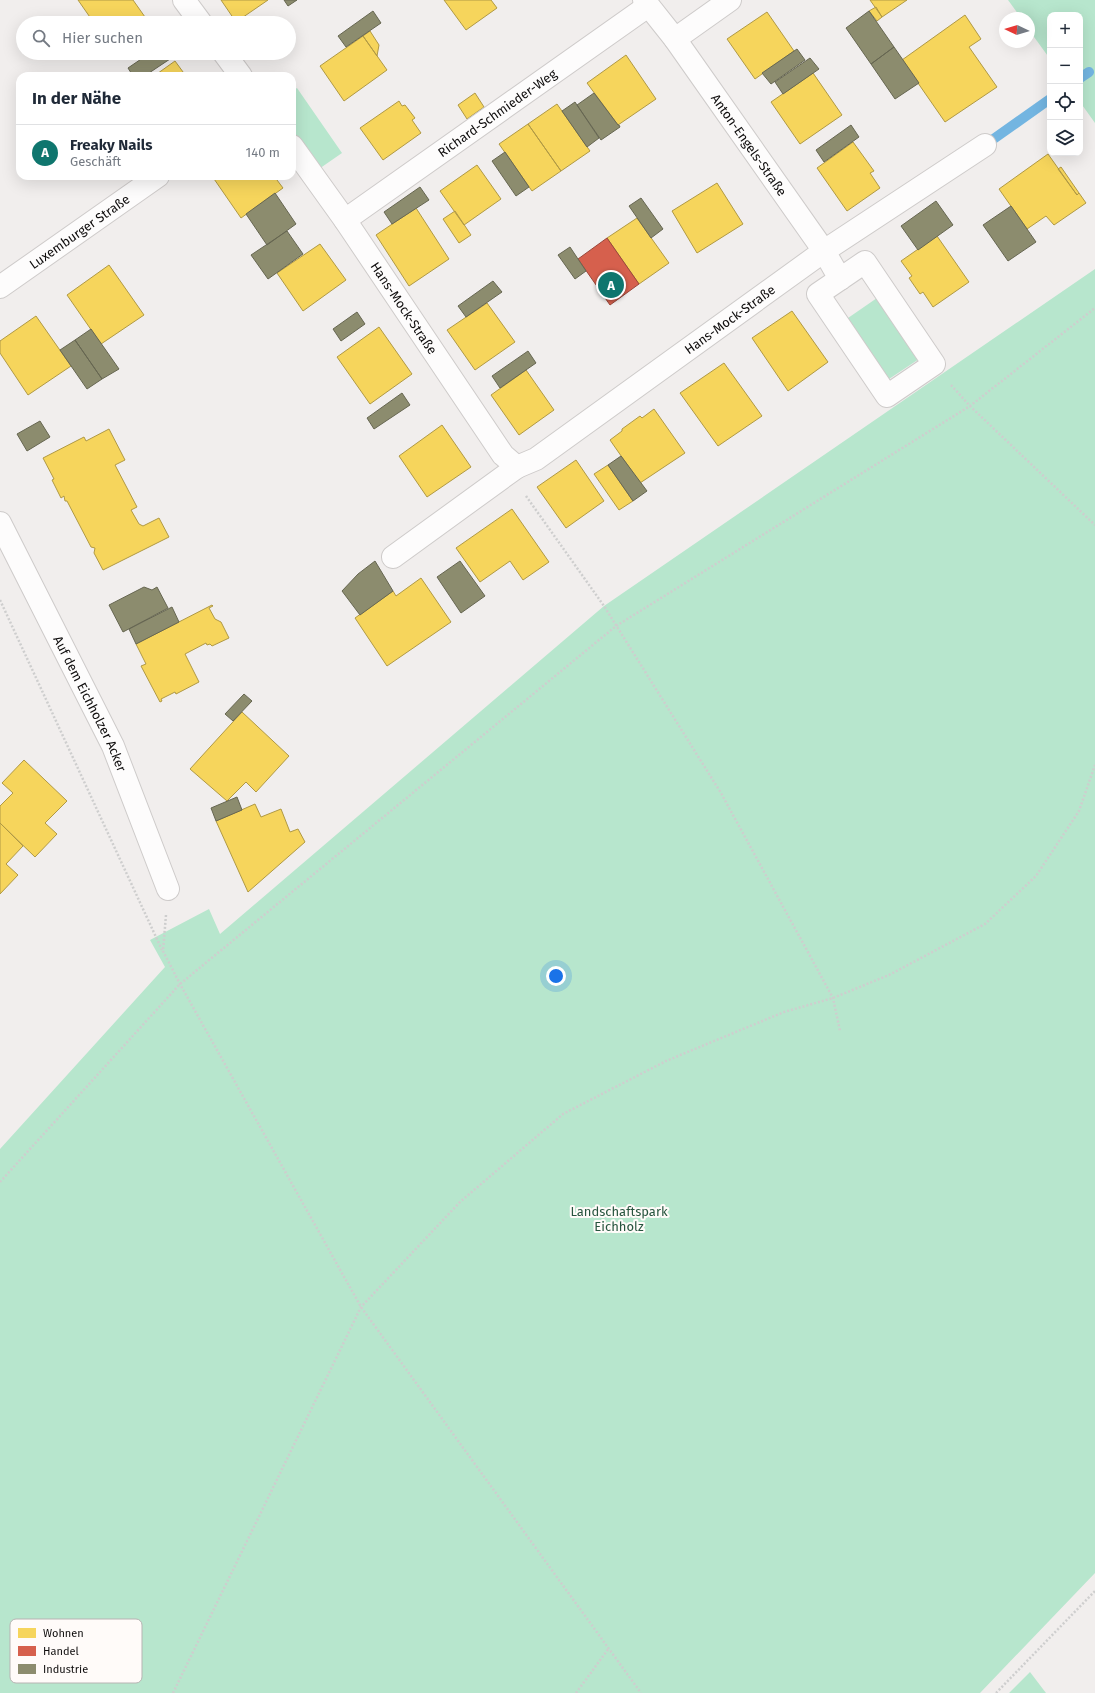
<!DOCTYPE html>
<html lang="de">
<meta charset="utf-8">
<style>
body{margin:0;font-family:"Fira Sans",sans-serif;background:#f2f2f3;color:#1f2937}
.controls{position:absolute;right:12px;top:12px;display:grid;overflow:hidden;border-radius:8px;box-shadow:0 4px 16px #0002}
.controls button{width:36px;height:36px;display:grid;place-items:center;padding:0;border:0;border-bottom:1px solid #e0e1e3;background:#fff;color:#1f2937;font:20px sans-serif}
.compass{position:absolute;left:999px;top:12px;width:36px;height:36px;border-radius:50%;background:#fff;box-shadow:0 4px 16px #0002;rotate:274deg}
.you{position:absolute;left:556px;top:976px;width:14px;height:14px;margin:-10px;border:3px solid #fff;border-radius:50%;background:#1a73e8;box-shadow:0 0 0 6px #1a73e833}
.badge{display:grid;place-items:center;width:26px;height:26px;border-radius:50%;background:#0f766e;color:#fff;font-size:13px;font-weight:700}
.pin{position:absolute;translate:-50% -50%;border:2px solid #fff;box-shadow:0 1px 4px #0006}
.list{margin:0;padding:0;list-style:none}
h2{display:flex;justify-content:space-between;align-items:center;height:52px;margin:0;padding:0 16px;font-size:17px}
h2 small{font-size:13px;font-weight:400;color:#747a83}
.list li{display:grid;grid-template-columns:26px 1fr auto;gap:12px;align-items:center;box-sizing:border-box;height:56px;padding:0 16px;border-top:1px solid #e0e1e3}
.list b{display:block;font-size:15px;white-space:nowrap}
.list p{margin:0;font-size:13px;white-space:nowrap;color:#747a83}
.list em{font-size:13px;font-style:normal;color:#747a83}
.icon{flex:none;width:22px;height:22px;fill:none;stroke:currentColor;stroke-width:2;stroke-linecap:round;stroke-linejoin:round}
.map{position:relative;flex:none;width:1095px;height:1693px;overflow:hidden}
.search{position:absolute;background:#fff;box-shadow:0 4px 16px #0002;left:16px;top:16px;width:280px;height:44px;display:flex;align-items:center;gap:10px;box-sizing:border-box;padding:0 14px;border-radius:22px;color:#747a83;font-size:15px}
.panel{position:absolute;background:#fff;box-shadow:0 4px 16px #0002;left:16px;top:72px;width:280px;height:108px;border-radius:12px}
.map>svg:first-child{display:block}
</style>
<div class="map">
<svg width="1095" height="1693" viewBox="0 0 1095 1693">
<rect width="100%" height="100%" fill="#f1eeed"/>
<path fill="#b7e6cd" d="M1008 0H1095V123L1080 102V15H1050V59L1029 30V18H1021Z
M297 88 342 153 316 171 292 136V91Z
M1095 269V1573L980 1693H0V1149L165 967 150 940 209 909 220 934 604 606Z
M877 298 919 359 889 379 848 318Z
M1030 1672 1046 1693H1009Z"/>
<path fill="#f6d55c" stroke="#b09944" d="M78 0H133L145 17 137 23H94Z
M221 0H268L236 22Z
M444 0H491L497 8 466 30Z
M870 0H907L882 17Z
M876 7 882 17 877 21 869 11Z
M767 12 794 51 755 79 727 39Z
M965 15 981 39 969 47 997 87 945 122 902 60Z
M370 31 379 45 377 56 363 36Z
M363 36 387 70 344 101 320 66Z
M626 55 656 99 618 125 587 83Z
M175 61 186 76H154Z
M813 73 842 115 800 144 771 102Z
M475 93 484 107 467 119 458 105Z
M399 101 402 106 405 105 415 118 412 120 421 133 383 160 360 128Z
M557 104 590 151 561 171 528 124Z
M528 124 561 171 532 191 499 144Z
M853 142 874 171 870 173 880 188 847 211 817 168Z
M1048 154 1077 195 1079 193 1086 203 1054 225 1046 216 1027 229 999 189Z
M477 165 501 199 464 225 440 191Z
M1061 167 1079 193 1077 195 1058 169Z
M212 176H274L283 188 241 218Z
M717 183 743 224 697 253 672 211Z
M416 208 449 259 409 286 376 235Z
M455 211 471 235 459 243 443 219Z
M637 218 669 263 639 284 607 238Z
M937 236 969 282 933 307 923 292 920 294 909 278 912 276 901 261Z
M320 244 346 280 303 311 277 273Z
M109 265 144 315 101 344 67 295Z
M487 303 515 342 475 370 447 330Z
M792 311 828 362 788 391 752 338Z
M36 316 71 366 28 395 0 353V341Z
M379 327 412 374 370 404 337 357Z
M724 363 762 416 718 446 680 393Z
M526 370 554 410 519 435 491 395Z
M654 409 685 453 640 483 610 440 622 431V429L640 416 642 418Z
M442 425 471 467 427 497 399 456Z
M109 429 125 460 115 465 137 507 131 510 139 524 143 526 159 518 169 537 103 570 94 553 95 548 91 547 67 501H65L64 496 61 498 52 480 54 479 43 458 84 437 86 441Z
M576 460 604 501 566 528 537 487Z
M608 465 633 501 619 510 594 474Z
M512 509 549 562 523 580 510 561 480 582 456 548Z
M421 578 451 622 387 666 355 618 393 591 396 596Z
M212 605 213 606 209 608 215 619 221 622 229 638 212 646 210 644 207 645 206 643 185 654 199 682 176 694 175 692 161 699 162 701 160 702 141 666 146 664 136 644Z
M242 712 289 756 256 792 246 782 227 801 190 769Z
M24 760 67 801 45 823 57 834 35 857 0 823V806L13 793 2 783Z
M255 804 261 817 281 809 290 832 298 829 305 842 248 892 216 821Z
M0 823 23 846 6 864 18 875 0 894Z"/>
<path fill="#d6604d" stroke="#9a473a" d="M607 238 639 284 610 305 578 259Z"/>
<path fill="#8c8c6e" stroke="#666651" d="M284 0H297L288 6Z
M373 11 381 23 346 47 338 36Z
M869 11 894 47 871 64 846 28Z
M894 47 919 83 895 99 871 64Z
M797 49 805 60 771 84 762 73Z
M150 53H170L173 57 149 73 151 76H133L128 68Z
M810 58 819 69 783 94 775 82Z
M594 93 618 125H619L620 127 601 140 577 105Z
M575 102 599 138 587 147 562 111Z
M851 125 859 137 824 162 816 150Z
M505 152 529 187 516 196 492 161Z
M420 187 429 200 392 224 384 212Z
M275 193 296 224 267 245 246 214Z
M641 198 663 229 651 238 629 206Z
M936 201 953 225 918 250 901 226Z
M1011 206 1036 242 1008 261 983 225Z
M287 231 303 254 268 279 251 255Z
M570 247 586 271 575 279 558 255Z
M493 281 502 292 466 317 458 306Z
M357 312 365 324 341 341 333 329Z
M91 329 119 369 102 379 75 340Z
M75 340 102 379 87 389 60 350Z
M528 351 536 363 500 388 492 376Z
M402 393 410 405 374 429 367 418Z
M40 421 50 437 27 451 17 434Z
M621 456 647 491 633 501 608 465Z
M375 561 393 591 360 615 342 591 358 574Z
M460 561 485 596 461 613 437 577Z
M144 587 152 590 157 587 168 608 123 632 109 605Z
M172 607 179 622 136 644 129 629Z
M244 694 252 701 233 721 225 714Z
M237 797 242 810 216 821 211 808Z"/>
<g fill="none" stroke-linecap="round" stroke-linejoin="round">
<path stroke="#73b5e1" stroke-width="10" d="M1080 78 1089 72
M985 145 1050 99"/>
<defs>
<g id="minor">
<path d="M184 0 201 23"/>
<path id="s1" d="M644 0 675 39 824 251 840 279"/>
<path d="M675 39 730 0"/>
<path d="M224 53 241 76"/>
<path id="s2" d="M292 146 345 220 503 455 517 467 536 459 824 251 985 145"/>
<path id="s3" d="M345 220 648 6"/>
<path d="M865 262 934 364 887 396 818 294Z"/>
<path id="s4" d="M0 287 158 176"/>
<path id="s5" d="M0 523 113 746 168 889"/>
<path d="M393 557 517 467"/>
</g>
</defs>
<use href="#minor" stroke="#cecbca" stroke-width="24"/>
<path stroke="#cecece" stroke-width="2.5" stroke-dasharray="2 2" stroke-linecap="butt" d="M951 385 970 406 1095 525
M526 496 604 606 721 793 833 998 840 1031
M0 600 162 950
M166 915 163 951 180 984 361 1307 641 1693
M0 1182 180 984 616 626 970 406 1095 308
M173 1693 361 1307 460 1202 563 1114 666 1061 784 1012 833 998 889 975 985 924 1036 876 1079 811 1095 765
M576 1693 609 1648
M996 1693 1095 1591"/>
<use href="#minor" stroke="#fdfcfc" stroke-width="22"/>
</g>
<g text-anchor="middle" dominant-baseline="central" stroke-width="4" stroke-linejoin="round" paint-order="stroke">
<g font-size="13" fill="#0e0c0c" stroke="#fffbf9">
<text stroke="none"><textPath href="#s3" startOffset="186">Richard-Schmieder-Weg</textPath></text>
<text stroke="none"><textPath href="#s1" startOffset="179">Anton-Engels-Straße</textPath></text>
<text stroke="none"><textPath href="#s4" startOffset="97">Luxemburger Straße</textPath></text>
<text stroke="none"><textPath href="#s2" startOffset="197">Hans-Mock-Straße</textPath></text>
<text stroke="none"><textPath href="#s2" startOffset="652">Hans-Mock-Straße</textPath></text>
<text stroke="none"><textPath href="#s5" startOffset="202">Auf dem Eichholzer Acker</textPath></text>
</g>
<g font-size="13" fill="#27543e" stroke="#fffbf9">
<text x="619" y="1211">Landschaftspark<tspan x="619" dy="15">Eichholz</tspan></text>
</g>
</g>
<rect x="10" y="1619" width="132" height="64" rx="6" fill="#fffbf9" stroke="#b7b3b2" stroke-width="1"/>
<rect x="18" y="1628" width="18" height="10" fill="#f6d55c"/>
<rect x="18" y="1646" width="18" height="10" fill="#d6604d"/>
<rect x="18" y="1664" width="18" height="10" fill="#8c8c6e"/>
<g font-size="11" fill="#0e0c0c">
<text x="43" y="1637">Wohnen</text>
<text x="43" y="1655">Handel</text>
<text x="43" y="1673">Industrie</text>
</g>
</svg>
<div class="controls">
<button>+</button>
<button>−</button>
<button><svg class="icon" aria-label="locate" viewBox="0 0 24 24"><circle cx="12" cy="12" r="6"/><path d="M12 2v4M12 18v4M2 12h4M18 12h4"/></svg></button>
<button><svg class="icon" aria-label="layers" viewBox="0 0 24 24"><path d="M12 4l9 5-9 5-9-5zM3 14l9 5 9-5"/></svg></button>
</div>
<svg class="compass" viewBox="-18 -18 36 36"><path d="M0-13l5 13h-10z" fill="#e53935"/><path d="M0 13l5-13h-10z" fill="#747a83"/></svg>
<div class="you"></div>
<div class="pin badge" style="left:611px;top:285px">A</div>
<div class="search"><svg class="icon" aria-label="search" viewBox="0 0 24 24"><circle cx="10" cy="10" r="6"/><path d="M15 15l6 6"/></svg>Hier suchen</div>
<section class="panel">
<h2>In der Nähe<small></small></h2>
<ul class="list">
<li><span class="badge">A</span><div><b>Freaky Nails</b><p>Geschäft</p></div><em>140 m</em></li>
</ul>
</section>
</div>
